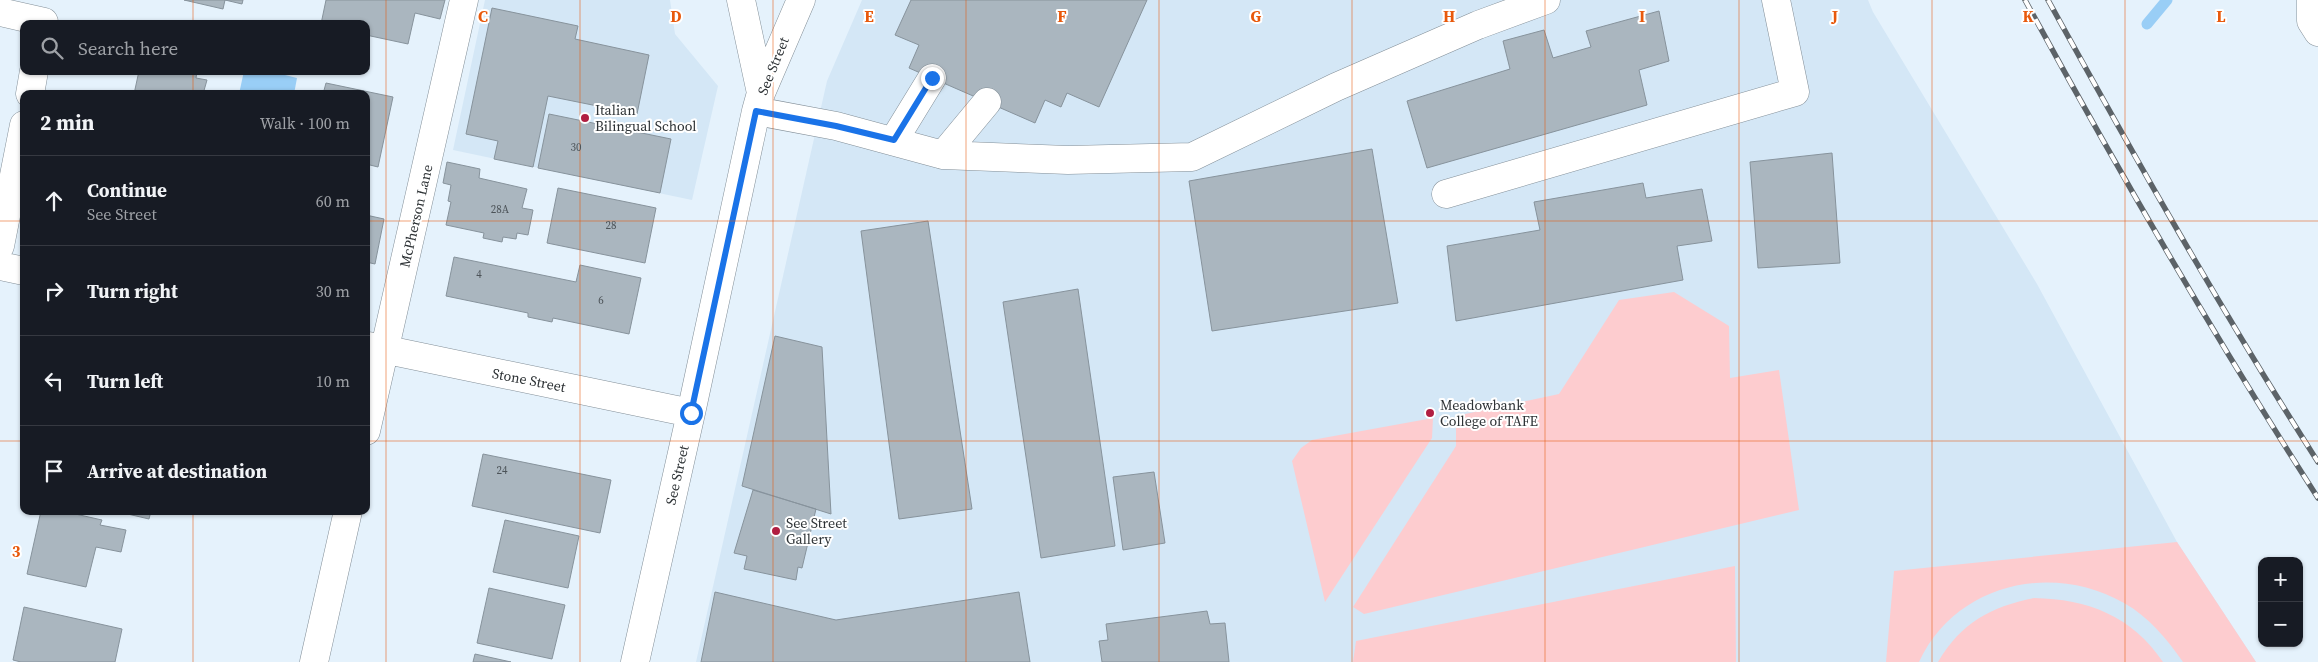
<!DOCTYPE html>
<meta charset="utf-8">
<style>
body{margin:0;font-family:"Source Serif 4",serif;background:#242831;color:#f1f3f6}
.controls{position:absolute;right:15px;bottom:15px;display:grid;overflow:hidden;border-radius:10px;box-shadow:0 1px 4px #0004}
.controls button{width:45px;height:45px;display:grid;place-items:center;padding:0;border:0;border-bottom:1px solid #363941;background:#171b24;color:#f1f3f6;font:25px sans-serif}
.stop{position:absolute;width:15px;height:15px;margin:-11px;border:4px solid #1a73e8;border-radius:50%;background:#fff}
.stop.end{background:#1a73e8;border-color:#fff;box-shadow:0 1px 5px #0008}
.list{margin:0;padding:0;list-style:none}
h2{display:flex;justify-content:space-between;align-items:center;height:65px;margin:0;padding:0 20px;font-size:21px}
h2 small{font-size:16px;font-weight:400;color:#9ea1a6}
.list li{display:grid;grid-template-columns:32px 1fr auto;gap:15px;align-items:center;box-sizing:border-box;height:90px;padding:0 20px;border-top:1px solid #363941}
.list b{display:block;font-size:19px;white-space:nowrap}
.list p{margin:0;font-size:16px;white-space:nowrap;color:#9ea1a6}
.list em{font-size:16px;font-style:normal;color:#9ea1a6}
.icon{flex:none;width:28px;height:28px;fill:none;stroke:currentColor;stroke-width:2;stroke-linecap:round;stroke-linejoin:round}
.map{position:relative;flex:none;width:2318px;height:662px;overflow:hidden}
.search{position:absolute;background:#171b24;box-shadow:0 1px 4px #0004;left:20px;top:20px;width:350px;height:55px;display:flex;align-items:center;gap:12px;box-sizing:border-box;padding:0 18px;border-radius:10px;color:#9ea1a6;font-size:19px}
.panel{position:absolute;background:#171b24;box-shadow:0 1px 4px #0004;left:20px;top:90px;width:350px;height:425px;border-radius:10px}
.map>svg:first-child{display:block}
</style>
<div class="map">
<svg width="2318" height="662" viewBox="0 0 2318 662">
<rect width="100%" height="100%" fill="#e5f2fc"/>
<path fill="#d4e7f6" d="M485 0H670L675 34 718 86 692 200 453 150Z
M862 0H1868L1873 12 2037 284 2177 542 2256 662H696L827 81Z"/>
<path fill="#fdcccf" d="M1674 292 1729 326 1730 378 1779 370 1799 510 1364 614 1353 607 1456 446V416L1559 394 1619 300Z
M1433 418 1432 438 1325 602 1292 461 1301 448 1312 440Z
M2177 542 2256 662H2183C2167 639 2149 617 2124 603 2052 562 1956 583 1919 662H1886L1894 571Z
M1735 566 1736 662H1353L1356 641Z
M2034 598C2088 599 2132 616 2163 662H1938C1961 623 1990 607 2034 598Z"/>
<path fill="#99cef6" d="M244 71H269L297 78 294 94H239Z"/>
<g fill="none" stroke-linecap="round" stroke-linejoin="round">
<path stroke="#99cef6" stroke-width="11" d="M2147 24 2167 0"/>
</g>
<path fill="#aab6bf" stroke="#87939c" d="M184 0H243L242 4 225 0 223 9Z
M326 0H445L440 19 415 13 408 44 366 35V24H321Z
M911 0H1147L1099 107 1067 93 1061 107 1045 100 1035 123 909 68 919 45 895 35Z
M492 8 578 26 575 39 649 55 637 114 548 96 533 167 494 159 498 141 466 134Z
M1659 11 1669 61 1639 70 1647 105 1427 168 1407 101 1510 69 1503 41 1544 30 1553 58 1591 47 1586 31Z
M139 71H197L196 78 207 80 203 94H134Z
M326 83 393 97 378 167 366 164V94H323Z
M549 114 671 139 660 193 538 168Z
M1372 149 1398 303 1212 331 1189 181Z
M1832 153 1840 263 1758 268 1750 162Z
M447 162 480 169 479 178 527 189 522 208 533 210 528 235 517 233 516 239 503 237 502 242 483 238 484 233 446 225 451 202 448 201 451 185 443 183Z
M1643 183 1646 198 1702 189 1712 241 1677 246 1683 280 1456 321 1447 246 1540 230 1534 202Z
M558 188 656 208 645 263 547 243Z
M366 215 384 219 375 264 366 262Z
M928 221 972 509 899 519 861 231Z
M454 257 576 282 580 265 641 278 629 334 553 318 552 322 528 317V313L446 296Z
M1078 289 1115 546 1041 558 1003 302Z
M775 336 822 347 831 514 742 486Z
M483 454 611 480 600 533 472 506Z
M1154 472 1165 543 1123 550 1113 477Z
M753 490 816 509 802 568 798 567 796 580 744 569 747 556 734 553Z
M41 511H62L102 520 100 525 126 530 121 552 96 547 86 587 27 574Z
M115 511H151L149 519Z
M505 520 579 536 568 588 493 572Z
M489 588 565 605 552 659 477 643Z
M715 592 836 620 1019 592 1030 662H701Z
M24 607 122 629 115 662H21L13 660Z
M1207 611 1210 624 1225 623 1229 662H1102L1099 641 1108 640 1106 624Z
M475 654 511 662H473Z"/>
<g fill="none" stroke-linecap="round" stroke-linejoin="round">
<defs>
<path id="minor" d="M741 0 761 93
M2311 0V21L2318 32
M0 12 44 22
M30 94 34 71
M987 102 943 155 1068 160 1192 157 1336 87 1478 25 1546 0
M756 111 836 126 943 155
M894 140 932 78
M1446 194 1795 92 1776 0
M0 246 24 125
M0 266 24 271
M368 346 691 413
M366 431 464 0
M314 662 348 511
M635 662 691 413 756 111 761 93 801 0"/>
</defs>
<use href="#minor" stroke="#838f98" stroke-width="29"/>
<use href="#minor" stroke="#fff" stroke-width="28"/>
<defs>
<path id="rail" d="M2025 0C2117 169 2214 336 2318 498
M2048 0C2134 156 2222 312 2318 462"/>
</defs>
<use href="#rail" stroke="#5c6368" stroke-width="5.5"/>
<use href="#rail" stroke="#fff" stroke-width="4" stroke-dasharray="11" stroke-linecap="butt"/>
</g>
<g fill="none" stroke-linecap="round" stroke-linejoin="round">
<path stroke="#1a73e8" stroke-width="6" d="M691 413 756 111 836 126 894 140 932 78"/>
</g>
<path fill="none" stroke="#e8590c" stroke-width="1" stroke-opacity="0.55" d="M193 0V24M386 0V662M580 0V662M773 0V662M966 0V662M1159 0V662M1352 0V662M1545 0V662M1739 0V662M1932 0V662M2125 0V662M193 71V94M0 221H24M366 221H2318M0 441H24M366 441H2318M193 511V662"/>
<g fill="#b11e41" stroke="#fff" stroke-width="2">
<circle cx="585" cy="118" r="5"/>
<circle cx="1430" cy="413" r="5"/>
<circle cx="776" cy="531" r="5"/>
</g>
<g text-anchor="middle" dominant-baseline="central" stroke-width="4" stroke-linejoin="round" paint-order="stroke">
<g font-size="11" fill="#4c5358">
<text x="576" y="147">30</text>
<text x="500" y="209">28A</text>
<text x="611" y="225">28</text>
<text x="479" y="274">4</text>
<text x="601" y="300">6</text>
<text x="502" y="470">24</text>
</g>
<g font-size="14" fill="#2d3235" stroke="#fff">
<text transform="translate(773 66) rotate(-68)">See Street</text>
<text transform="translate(416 216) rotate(-77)">McPherson Lane</text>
<text transform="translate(529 380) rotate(11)">Stone Street</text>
<text transform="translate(677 475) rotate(-77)">See Street</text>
</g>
<g font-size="14" fill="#2d3235" stroke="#fff" text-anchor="start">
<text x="595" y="110">Italian<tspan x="595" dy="16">Bilingual School</tspan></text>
<text x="1440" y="405">Meadowbank<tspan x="1440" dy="16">College of TAFE</tspan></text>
<text x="786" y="523">See Street<tspan x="786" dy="16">Gallery</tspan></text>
</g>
</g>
<g font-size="16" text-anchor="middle" font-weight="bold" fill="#e8590c" stroke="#fff" stroke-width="4" stroke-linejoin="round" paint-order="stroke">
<text x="483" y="22">C</text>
<text x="676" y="22">D</text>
<text x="869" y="22">E</text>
<text x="1062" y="22">F</text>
<text x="1256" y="22">G</text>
<text x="1449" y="22">H</text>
<text x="1642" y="22">I</text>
<text x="1835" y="22">J</text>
<text x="2028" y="22">K</text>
<text x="2221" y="22">L</text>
<text x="16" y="557">3</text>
</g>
</svg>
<div class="controls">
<button>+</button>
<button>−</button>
</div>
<div class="stop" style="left:691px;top:413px"></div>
<div class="stop end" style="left:932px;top:78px"></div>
<div class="search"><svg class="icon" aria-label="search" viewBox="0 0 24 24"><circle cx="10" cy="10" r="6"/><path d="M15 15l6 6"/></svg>Search here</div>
<section class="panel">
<h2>2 min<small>Walk · 100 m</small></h2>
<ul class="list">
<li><svg class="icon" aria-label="ahead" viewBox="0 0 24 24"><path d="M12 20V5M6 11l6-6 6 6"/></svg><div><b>Continue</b><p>See Street</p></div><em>60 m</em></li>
<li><svg class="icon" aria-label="right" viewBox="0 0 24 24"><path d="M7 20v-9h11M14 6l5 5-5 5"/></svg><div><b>Turn right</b></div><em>30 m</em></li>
<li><svg class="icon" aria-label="left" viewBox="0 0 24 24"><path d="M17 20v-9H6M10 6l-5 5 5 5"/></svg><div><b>Turn left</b></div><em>10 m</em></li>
<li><svg class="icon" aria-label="arrive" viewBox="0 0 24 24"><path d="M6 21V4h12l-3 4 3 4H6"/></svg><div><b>Arrive at destination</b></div></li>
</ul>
</section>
</div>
